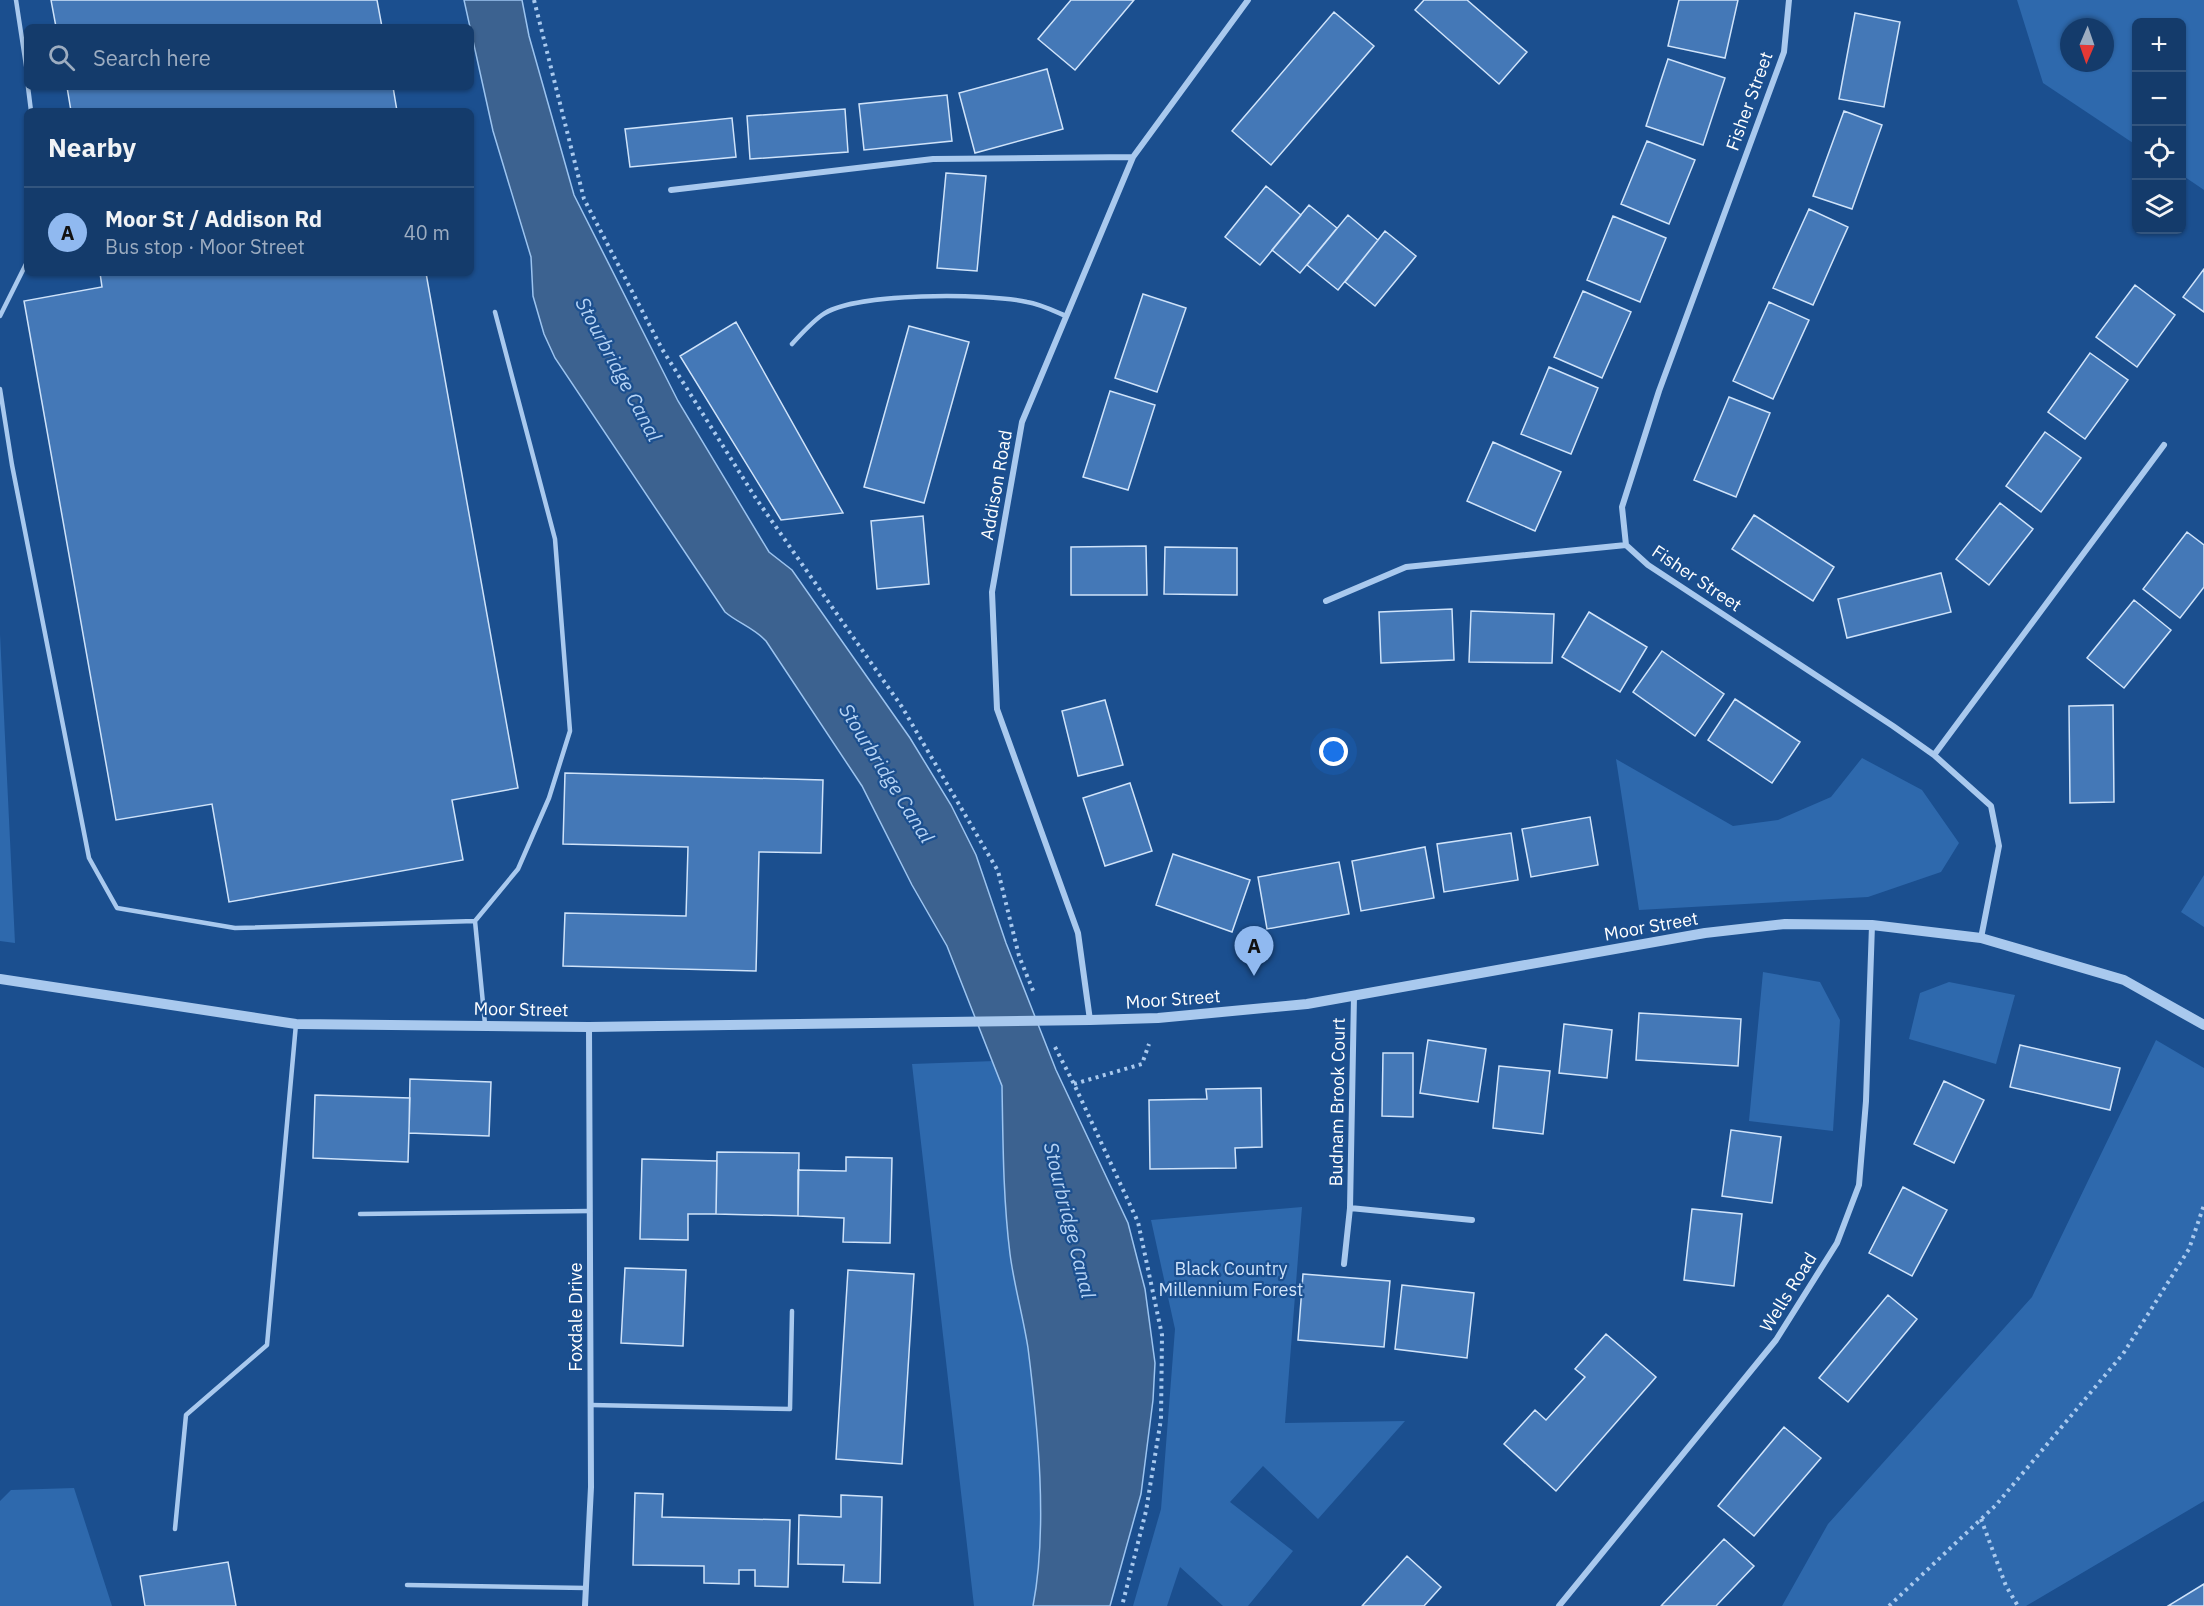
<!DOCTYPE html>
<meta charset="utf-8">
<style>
body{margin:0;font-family:"IBM Plex Sans",sans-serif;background:#1d4271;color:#f1f3f6}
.controls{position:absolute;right:18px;top:18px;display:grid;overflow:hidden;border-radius:9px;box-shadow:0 2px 4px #0004}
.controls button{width:54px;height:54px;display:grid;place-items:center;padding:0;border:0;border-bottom:2px solid #33557e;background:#143b6b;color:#f1f3f6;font:30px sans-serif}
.compass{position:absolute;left:2060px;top:18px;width:54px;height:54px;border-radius:50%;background:#143b6b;box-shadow:0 2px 4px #0004;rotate:182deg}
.you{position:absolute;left:1334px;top:752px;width:21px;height:21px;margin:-15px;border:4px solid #fff;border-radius:50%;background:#1a73e8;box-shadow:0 0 0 9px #1a73e833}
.badge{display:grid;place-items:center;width:39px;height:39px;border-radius:50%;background:#90b9f0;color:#111;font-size:20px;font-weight:700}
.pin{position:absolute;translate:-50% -50px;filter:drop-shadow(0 2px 3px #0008)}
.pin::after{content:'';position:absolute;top:32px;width:21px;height:18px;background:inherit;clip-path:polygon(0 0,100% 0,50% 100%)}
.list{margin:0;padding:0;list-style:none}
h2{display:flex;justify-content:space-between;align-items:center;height:78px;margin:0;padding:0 24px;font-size:26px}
h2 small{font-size:20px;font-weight:400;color:#9dadc1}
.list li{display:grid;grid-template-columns:39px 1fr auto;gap:18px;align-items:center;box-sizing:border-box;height:90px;padding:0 24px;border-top:2px solid #33557e}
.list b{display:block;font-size:22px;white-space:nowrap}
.list p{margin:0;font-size:20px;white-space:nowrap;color:#9dadc1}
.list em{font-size:20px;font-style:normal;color:#9dadc1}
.icon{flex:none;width:33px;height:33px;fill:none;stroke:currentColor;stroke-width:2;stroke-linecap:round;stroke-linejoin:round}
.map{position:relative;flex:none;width:2204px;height:1606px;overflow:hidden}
.search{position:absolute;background:#143b6b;box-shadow:0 2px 4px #0004;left:24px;top:24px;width:450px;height:66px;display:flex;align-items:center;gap:15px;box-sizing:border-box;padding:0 21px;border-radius:9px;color:#9dadc1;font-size:22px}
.panel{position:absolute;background:#143b6b;box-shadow:0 2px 4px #0004;left:24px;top:108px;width:450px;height:168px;border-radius:9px}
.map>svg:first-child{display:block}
</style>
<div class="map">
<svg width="2204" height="1606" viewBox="0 0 2204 1606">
<rect width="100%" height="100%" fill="#1b4f8f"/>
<path fill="#2e69ad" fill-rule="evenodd" d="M2017 0H2204V190L2182 175V22H2136V145L2043 83ZM2069 27H2105V63H2069Z
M0 634 15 943 0 941Z
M1862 758 1922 790 1959 843 1941 872 1868 897 1639 910 1616 759 1733 826 1778 820 1831 797Z
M2204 875V927L2181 912Z
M1763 972 1820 982 1840 1020 1833 1131 1749 1121Z
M1949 982 2015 995 1996 1064 1909 1039 1920 993Z
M2156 1040 2204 1068V1501L2026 1606H1782L1828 1524 2032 1297Z
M995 1061 1002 1086C1003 1141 1003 1198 1010 1254 1014 1285 1023 1316 1028 1348 1038 1427 1048 1528 1033 1606H974L912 1064Z
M1302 1207 1285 1423 1405 1421 1318 1519 1263 1466 1230 1502 1293 1551 1248 1606H1223L1180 1567 1167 1606H1133L1161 1509 1175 1329 1151 1220Z
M74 1488 112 1606H0V1501L11 1490Z"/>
<path fill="#3c6290" stroke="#9cc4f0" stroke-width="1.5" d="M464 0H522L529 36 574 195 678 401 769 552 792 570 910 738 951 805 976 855 1006 943 1056 1070 1128 1223 1145 1289 1155 1363 1153 1400 1141 1494 1110 1606H1033C1048 1528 1038 1427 1028 1348 1023 1316 1014 1285 1010 1254 1003 1198 1003 1141 1002 1086L947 946 912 885 862 786 766 641C754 628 738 623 725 612L555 358 544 334 533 296 531 257 493 131Z"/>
<path fill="#4478b7" stroke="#cfe3fa" stroke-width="1.5" d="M51 0H377L382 27H56Z
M1071 0H1134L1075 70 1038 39Z
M1424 0H1467L1527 52 1499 84 1415 10Z
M1679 0H1738L1725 58 1668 46Z
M1334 12 1374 46 1271 165 1232 131Z
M1855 13 1900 22 1884 107 1839 99Z
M1668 59 1725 78 1703 145 1646 126Z
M1047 69 1063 129 975 153 959 93Z
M67 87H393L397 111H71Z
M947 95 952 141 864 150 859 104Z
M845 109 848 152 750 159 747 116Z
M1844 111 1882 125 1852 209 1813 196Z
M732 118 736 157 630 167 625 129Z
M1647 141 1695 160 1669 224 1621 204Z
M946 173 986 176 977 271 937 268Z
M1266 186 1301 215 1260 265 1225 237Z
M1309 205 1337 228 1300 273 1272 250Z
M1809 209 1848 227 1813 305 1773 288Z
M1348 215 1378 240 1338 290 1307 265Z
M1613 216 1666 238 1640 302 1587 280Z
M1385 231 1416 256 1375 306 1345 282Z
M2204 269V312L2183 297Z
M100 273H426L518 788 452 800 463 860 229 902 212 804 116 820 24 301 102 287Z
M2135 285 2175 315 2137 367 2096 337Z
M1583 291 1631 312 1602 378 1554 357Z
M1143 294 1186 308 1157 392 1115 378Z
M1769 302 1809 320 1773 399 1733 381Z
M736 322 843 513 781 520 680 356Z
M909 326 969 342 924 503 864 487Z
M2090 353 2128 380 2085 439 2048 412Z
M1549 367 1598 388 1571 454 1521 434Z
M1110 391 1155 405 1128 490 1083 477Z
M1729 397 1770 413 1736 497 1694 480Z
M2045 432 2081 458 2041 512 2006 486Z
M1493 442 1561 472 1535 531 1467 501Z
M2000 503 2033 529 1989 585 1956 559Z
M1754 515 1834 567 1813 601 1732 549Z
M923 516 929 584 877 589 871 521Z
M2187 532 2204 545V587L2180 618 2143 589Z
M1146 546 1147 595H1071V547Z
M1165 547 1237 548V595L1164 594Z
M1941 573 1951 612 1847 638 1838 599Z
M2134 600 2171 630 2124 688 2087 658Z
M1452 609 1454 660 1381 663 1379 612Z
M1471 611 1554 614 1552 663 1469 662Z
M1589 612 1647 647 1620 692 1562 657Z
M1662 651 1724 694 1695 736 1633 692Z
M1735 699 1800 742 1772 783 1708 740Z
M1105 700 1123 765 1078 776 1062 711Z
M2113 705 2114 802 2070 803 2069 706Z
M565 773 823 780 821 853 759 852 756 971 563 966 565 913 686 916 688 847 563 844Z
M1130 783 1152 851 1105 866 1083 798Z
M1590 817 1598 865 1531 877 1522 829Z
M1511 833 1518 880 1444 892 1437 844Z
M1425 847 1434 898 1361 911 1352 861Z
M1173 854 1250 880 1232 932 1156 905Z
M1339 862 1349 914 1267 929 1258 877Z
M1639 1013 1741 1019 1738 1066 1636 1060Z
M1564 1024 1612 1030 1607 1078 1559 1073Z
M1428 1040 1486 1049 1478 1102 1420 1093Z
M2020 1045 2120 1068 2110 1110 2010 1087Z
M1383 1053H1413V1117L1382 1116Z
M1499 1066 1550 1071 1543 1134 1493 1128Z
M410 1079 491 1082 489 1136 409 1133Z
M1944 1081 1984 1100 1954 1163 1914 1144Z
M1261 1088 1262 1147 1235 1148 1236 1168 1150 1169 1149 1100 1207 1099 1206 1089Z
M315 1095 410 1098 408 1162 313 1158Z
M1731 1130 1781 1137 1772 1203 1722 1196Z
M717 1152 799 1153 798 1216 716 1214Z
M846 1157 892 1158 890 1243 843 1242 844 1218 798 1216V1170L846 1171Z
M642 1159 717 1161 716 1214H688V1240L640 1239Z
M1903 1187 1947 1210 1912 1276 1869 1253Z
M1692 1209 1742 1214 1734 1286 1684 1280Z
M625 1268 686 1270 683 1346 621 1343Z
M848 1270 914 1274 902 1464 836 1459Z
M1303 1274 1390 1281 1384 1347 1298 1340Z
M1402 1285 1474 1293 1467 1358 1395 1349Z
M1888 1295 1917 1319 1848 1402 1819 1378Z
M1606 1334 1656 1377 1556 1491 1504 1444 1535 1410 1546 1420 1585 1377 1575 1369Z
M1784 1427 1821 1458 1754 1536 1718 1506Z
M635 1493 663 1494 662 1517 790 1520 788 1587 755 1586V1570H739V1584L704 1583V1566L633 1565Z
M841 1495 882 1497 880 1583 843 1582 844 1565 798 1564 799 1515 841 1517Z
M1724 1539 1754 1566 1716 1606H1661Z
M1407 1556 1441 1587 1424 1606H1362Z
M228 1562 236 1606H145L140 1576Z
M2204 1584V1606H2168Z"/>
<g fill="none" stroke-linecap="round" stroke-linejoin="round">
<path stroke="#a9c9ee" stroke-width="4" stroke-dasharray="3 4.5" stroke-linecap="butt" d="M534 0 584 199 662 349 755 497 902 707 998 871 1019 956 1034 993
M1055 1047 1074 1084 1138 1222 1162 1335 1161 1419 1146 1511 1122 1606
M1074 1084 1142 1064 1149 1044
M1981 1519 2006 1586 2018 1606
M1889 1606 1996 1505 2123 1354 2189 1249 2204 1205"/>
<path stroke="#a9c9ee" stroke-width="4.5" d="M16 0 27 72
M28 87 31 111
M0 316 27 262
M792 344C801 334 811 323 822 315 853 292 988 293 1027 302 1040 304 1054 311 1066 316
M0 389 12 465 89 858 117 908 235 928 475 921 485 1024
M475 921 518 869 549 798 570 731 555 539 495 312
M360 1214 590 1211
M591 1405 790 1409 792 1311
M175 1529 186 1415 267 1345 296 1024
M407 1585 586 1588"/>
<path stroke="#a9c9ee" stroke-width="6" d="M1789 0 1784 52 1659 391 1622 507 1626 545 1648 565 1893 726 1934 755 1991 806 1999 846 1981 938
M671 190 933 159 1133 157
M1326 601 1406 567 1626 545
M1934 755 2164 445
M1090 1020 1078 933 997 709 992 592 1022 422 1133 157 1248 0
M1350 1208 1472 1220
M1344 1264 1350 1208 1354 996
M585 1606 591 1487 589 1027
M1559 1606 1776 1340 1837 1243 1859 1185 1866 1101 1872 925"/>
<path stroke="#a9c9ee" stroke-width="10" d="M0 979 296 1024 589 1027 1090 1020 1158 1018 1307 1004 1705 933 1785 924 1872 925 1981 938 2124 980 2204 1025"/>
</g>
<g text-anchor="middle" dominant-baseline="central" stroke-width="4.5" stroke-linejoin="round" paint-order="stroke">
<g font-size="18" fill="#fff" stroke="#1b4f8f">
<text transform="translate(1749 101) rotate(-70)">Fisher Street</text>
<text transform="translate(996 485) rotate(-80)">Addison Road</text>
<text transform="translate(1697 578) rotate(34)">Fisher Street</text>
<text transform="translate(1651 926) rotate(-10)">Moor Street</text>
<text transform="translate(1173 999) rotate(-4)">Moor Street</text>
<text transform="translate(521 1009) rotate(1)">Moor Street</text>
<text transform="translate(1337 1102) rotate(-89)">Budnam Brook Court</text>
<text transform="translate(1788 1292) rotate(-58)">Wells Road</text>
<text transform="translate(575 1317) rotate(-90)">Foxdale Drive</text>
</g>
<g font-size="18" fill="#cfe3fa" stroke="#1b4f8f">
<text x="1231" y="1268">Black Country<tspan x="1231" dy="21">Millennium Forest</tspan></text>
</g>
<g font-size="20" font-style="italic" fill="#b5d3f5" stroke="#1b4f8f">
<text transform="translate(619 369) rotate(62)">Stourbridge Canal</text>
<text transform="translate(887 773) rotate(58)">Stourbridge Canal</text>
<text transform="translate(1070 1220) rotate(76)">Stourbridge Canal</text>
</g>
</g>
</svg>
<div class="controls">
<button>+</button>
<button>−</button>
<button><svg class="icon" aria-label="locate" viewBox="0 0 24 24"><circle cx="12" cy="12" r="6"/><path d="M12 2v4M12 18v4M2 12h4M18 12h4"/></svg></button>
<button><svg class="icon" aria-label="layers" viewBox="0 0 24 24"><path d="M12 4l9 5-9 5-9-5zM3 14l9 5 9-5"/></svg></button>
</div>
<svg class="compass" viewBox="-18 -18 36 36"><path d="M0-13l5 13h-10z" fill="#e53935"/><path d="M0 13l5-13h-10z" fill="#9dadc1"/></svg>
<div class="you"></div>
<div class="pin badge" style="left:1254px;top:976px">A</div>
<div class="search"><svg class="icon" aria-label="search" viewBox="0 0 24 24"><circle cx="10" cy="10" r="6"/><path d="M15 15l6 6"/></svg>Search here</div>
<section class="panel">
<h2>Nearby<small></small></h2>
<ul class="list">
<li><span class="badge">A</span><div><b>Moor St / Addison Rd</b><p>Bus stop · Moor Street</p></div><em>40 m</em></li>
</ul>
</section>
</div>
